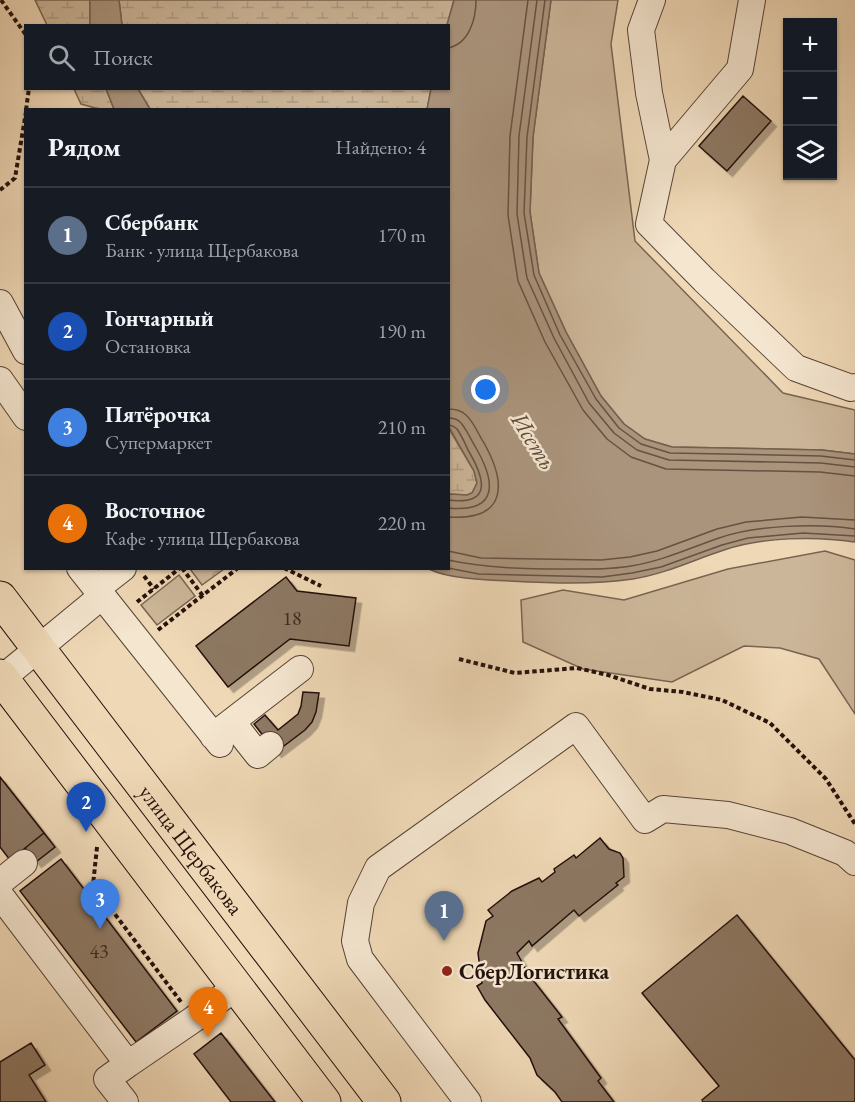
<!DOCTYPE html>
<html lang="ru">
<meta charset="utf-8">
<style>
body{margin:0;font-family:"EB Garamond",serif;background:#20242c;color:#f1f3f6}
.controls{position:absolute;right:18px;top:18px;display:grid;overflow:hidden;border-radius:0px;box-shadow:0 2px 4px #0004}
.controls button{width:54px;height:54px;display:grid;place-items:center;padding:0;border:0;border-bottom:2px solid #363941;background:#171b24;color:#f1f3f6;font:30px sans-serif}
.you{position:absolute;left:486px;top:390px;width:21px;height:21px;margin:-15px;border:4px solid #fff;border-radius:50%;background:#1a73e8;box-shadow:0 0 0 9px #1a73e833}
.badge{display:grid;place-items:center;width:39px;height:39px;border-radius:50%;background:#db2777;color:#fff;font-size:20px;font-weight:700}
.pin{position:absolute;translate:-50% -50px;filter:drop-shadow(0 2px 3px #0008)}
.pin::after{content:'';position:absolute;top:32px;width:21px;height:18px;background:inherit;clip-path:polygon(0 0,100% 0,50% 100%)}
.list{margin:0;padding:0;list-style:none}
h2{display:flex;justify-content:space-between;align-items:center;height:78px;margin:0;padding:0 24px;font-size:26px}
h2 small{font-size:20px;font-weight:400;color:#9ea1a6}
.list li{display:grid;grid-template-columns:39px 1fr auto;gap:18px;align-items:center;box-sizing:border-box;height:96px;padding:0 24px;border-top:2px solid #363941}
.list b{display:block;font-size:22px;white-space:nowrap}
.list p{margin:0;font-size:20px;white-space:nowrap;color:#9ea1a6}
.list em{font-size:20px;font-style:normal;color:#9ea1a6}
.icon{flex:none;width:33px;height:33px;fill:none;stroke:currentColor;stroke-width:2;stroke-linecap:round;stroke-linejoin:round}
.map{position:relative;flex:none;width:855px;height:1102px;overflow:hidden}
.search{position:absolute;background:#171b24;box-shadow:0 2px 4px #0004;left:24px;top:24px;width:426px;height:66px;display:flex;align-items:center;gap:15px;box-sizing:border-box;padding:0 21px;border-radius:0px;color:#9ea1a6;font-size:22px}
.panel{position:absolute;background:#171b24;box-shadow:0 2px 4px #0004;left:24px;top:108px;width:426px;height:462px;border-radius:0px}
.map>svg:first-child{display:block}
</style>
<div class="map">
<svg width="855" height="1102" viewBox="0 0 855 1102">
<defs>
<pattern id="forest-crowns" width="20" height="18" patternUnits="userSpaceOnUse" patternTransform="scale(1.5)"><rect width="20" height="18" fill="#ccb699"/><path d="M2 6a3 3 0 1 1 6 0M12 15a3 3 0 1 1 6 0" fill="none" stroke="#af9b82"/></pattern>
<pattern id="wetland-marsh" width="20" height="14" patternUnits="userSpaceOnUse" patternTransform="scale(1.5)"><rect width="20" height="14" fill="#ccb699"/><path d="M1 5h8M5 5V1M11 12h8M15 12V8" fill="none" stroke="#af9b82"/></pattern>
<filter id="shadow"><feDropShadow dx="5.5" dy="5.5" stdDeviation="0" flood-color="#0004"/></filter>
</defs>
<rect width="100%" height="100%" fill="#efd8b6"/>
<filter id="stains"><feTurbulence type="fractalNoise" baseFrequency=".00333" numOctaves="4"/><feColorMatrix values="0 0 0 0 .2 0 0 0 0 .09 0 0 0 0 .02 0 0 0 .5 -.17"/></filter>
<radialGradient id="worn" r=".72"><stop offset=".6" stop-color="#630" stop-opacity="0"/><stop offset="1" stop-color="#630" stop-opacity=".3"/></radialGradient>
<path fill="#ccb699" stroke="#786452" stroke-width="1.5" d="M551 0H618L611 44 635 241 783 393 855 410V454L822 450 672 447 645 439 624 424 601 396 566 332 539 273 530 212 533 137Z
M825 551 855 560V714L819 659 780 648 744 646 672 682 583 669 523 642 521 600 563 590 624 600 728 569Z
M179 575 195 596 157 625 141 605Z"/>
<path fill="url(#forest-crowns)" stroke="#786452" stroke-width="1.5" d="M190 569H224L202 585Z"/>
<path fill="url(#wetland-marsh)" stroke="#786452" stroke-width="1.5" d="M35 0H90V25H47Z
M119 0H454L447 25H122Z
M74 89H106L114 109H99L81 104Z
M138 89H431L427 110 150 109Z
M448 427 474 471 477 483 472 493 467 495 449 494Z"/>
<path fill="#aa947c" stroke="#74604f" stroke-width="1.5" d="M90 0H119L122 25H90Z
M454 0H551L533 137 530 212 539 273 566 332 601 396 624 424 645 439 672 447 822 450 855 454V542C815 536 762 537 724 550 693 560 665 574 633 579 592 585 550 583 509 581 486 580 449 579 429 569L448 568 449 494 467 495 472 493 477 483 474 471 449 427 448 110 427 109 431 89 448 88 447 25Z
M106 89H138L150 109H114Z"/>
<g fill="none" stroke-linecap="round" stroke-linejoin="round">
<path stroke="#665244" stroke-width="1.5" d="M528 0 510 136 508 215 518 281 545 342 583 410 607 439 631 457 666 469 820 472 855 476
M537 0 519 136 517 214 527 278 554 338 589 403 614 433 637 450 669 460 821 463 855 467
M545 0 527 137 524 213 534 275 560 335 596 399 619 428 641 444 670 453 821 456 855 460
M448 48C469 44 476 19 476 0
M448 409C455 409 461 410 466 415 474 422 478 434 484 443 507 484 507 521 448 517
M448 418C454 418 458 419 461 423 467 430 471 440 476 448 495 481 500 513 448 508
M448 425C453 426 453 425 457 429 461 435 465 443 468 450 484 477 494 506 448 500
M448 551 481 558 601 560 630 557 657 551 717 529 746 522 802 517 855 520
M448 560C486 568 524 569 563 569 586 569 609 570 631 566 662 561 690 548 719 538 756 525 816 523 855 529
M448 568 479 574 602 577 632 573 661 567 722 545 748 538 803 533 855 536"/>
</g>
<path fill="#8d7864" stroke="#23110b" stroke-width="1.5" filter="url(#shadow)" d="M743 96 771 121 727 171 699 146Z
M286 577 297 591 356 598 349 646 290 639 228 687 196 646Z
M303 692 319 693 316 712 312 722 305 730 276 752 254 724 265 715 278 730 298 714 301 706Z
M0 777 44 833 10 860 0 847Z
M44 833 55 847 36 862 25 848Z
M600 838 609 849 620 853 623 858 624 877 616 883 618 885 579 916 574 910 532 946 529 941 517 953 529 975 562 1017 558 1019 601 1078 598 1081 614 1102H562L555 1092 537 1075 530 1058 485 1000 477 986 482 983 478 953 486 921 493 916 488 910 512 891 539 878 542 882 555 872 554 869 574 855 576 858Z
M61 859 177 1011 136 1042 20 891Z
M737 915 855 1060V1102H703L702 1100 719 1086 642 993Z
M221 1033 275 1102H231L194 1054Z
M31 1043 45 1065 29 1075 46 1102H0V1062Z"/>
<g fill="none" stroke-linecap="round" stroke-linejoin="round">
<defs>
<path id="minor" d="M652 0 641 30 649 93 663 160 649 224 704 280 796 368 851 388 855 387
M663 160 740 69 752 0
M0 303 26 351
M0 380 26 417
M80 568 220 744
M96 589 123 568
M0 680 102 596
M232 722 258 755 270 745
M213 736 300 669
M0 882 24 863
M0 895 128 1064 107 1079 125 1102
M128 1064 194 1019 236 987
M468 1102 360 959 355 941 361 903 378 868 576 726 645 820 663 809 728 815 790 831 845 853 855 862"/>
<g id="major">
<path id="s1" d="M0 598 384 1102"/>
<path d="M0 676 324 1102"/>
</g>
</defs>
<use href="#minor" stroke="#564336" stroke-width="28"/>
<use href="#major" stroke="#23110b" stroke-width="35"/>
<path stroke="#23110b" stroke-width="4" stroke-dasharray="4.5 3" stroke-linecap="butt" d="M1 0 26 35
M26 110 29 88
M0 190 15 178 26 112
M182 568 203 596
M284 568 321 586
M144 576 154 589
M137 602 180 568
M158 630 238 568
M459 659 515 673 577 668 608 675 650 689 683 692 722 700 770 723 826 779 855 824
M97 847 93 885 181 1002"/>
<use href="#minor" stroke="#f5e6d0" stroke-width="26"/>
<use href="#major" stroke="#efd8b6" stroke-width="33"/>
</g>
<circle fill="#8f2418" stroke="#f5e6d0" stroke-width="2" cx="447" cy="971" r="6"/>
<g text-anchor="middle" dominant-baseline="central" stroke-width="5" stroke-linejoin="round" paint-order="stroke">
<g font-size="20" fill="#3e2b21">
<text x="292" y="618">18</text>
<text x="99" y="951">43</text>
</g>
<g font-size="22" fill="#23110b" stroke="#f5e6d0">
<text stroke="none"><textPath href="#s1" startOffset="316">улица Щербакова</textPath></text>
</g>
<g font-size="22" font-weight="bold" fill="#23110b" stroke="#f5e6d0" text-anchor="start">
<text x="459" y="971">СберЛогистика</text>
</g>
<g font-size="24" font-style="italic" fill="#604c3e" stroke="#f5e6d0">
<text transform="translate(534 441) rotate(58)">Исеть</text>
</g>
</g>
<rect width="100%" height="100%" filter="url(#stains)"/>
<rect width="100%" height="100%" fill="url(#worn)"/>
</svg>
<div class="controls">
<button>+</button>
<button>−</button>
<button><svg class="icon" aria-label="layers" viewBox="0 0 24 24"><path d="M12 4l9 5-9 5-9-5zM3 14l9 5 9-5"/></svg></button>
</div>
<div class="you"></div>
<div class="pin badge" style="left:444px;top:941px;background:#5c6f8a">1</div>
<div class="pin badge" style="left:86px;top:832px;background:#1a4fb4">2</div>
<div class="pin badge" style="left:100px;top:929px;background:#3f7fe0">3</div>
<div class="pin badge" style="left:208px;top:1037px;background:#e8710a">4</div>
<div class="search"><svg class="icon" aria-label="search" viewBox="0 0 24 24"><circle cx="10" cy="10" r="6"/><path d="M15 15l6 6"/></svg>Поиск</div>
<section class="panel">
<h2>Рядом<small>Найдено: 4</small></h2>
<ul class="list">
<li><span class="badge" style="background:#5c6f8a">1</span><div><b>Сбербанк</b><p>Банк · улица Щербакова</p></div><em>170 m</em></li>
<li><span class="badge" style="background:#1a4fb4">2</span><div><b>Гончарный</b><p>Остановка</p></div><em>190 m</em></li>
<li><span class="badge" style="background:#3f7fe0">3</span><div><b>Пятёрочка</b><p>Супермаркет</p></div><em>210 m</em></li>
<li><span class="badge" style="background:#e8710a">4</span><div><b>Восточное</b><p>Кафе · улица Щербакова</p></div><em>220 m</em></li>
</ul>
</section>
</div>
